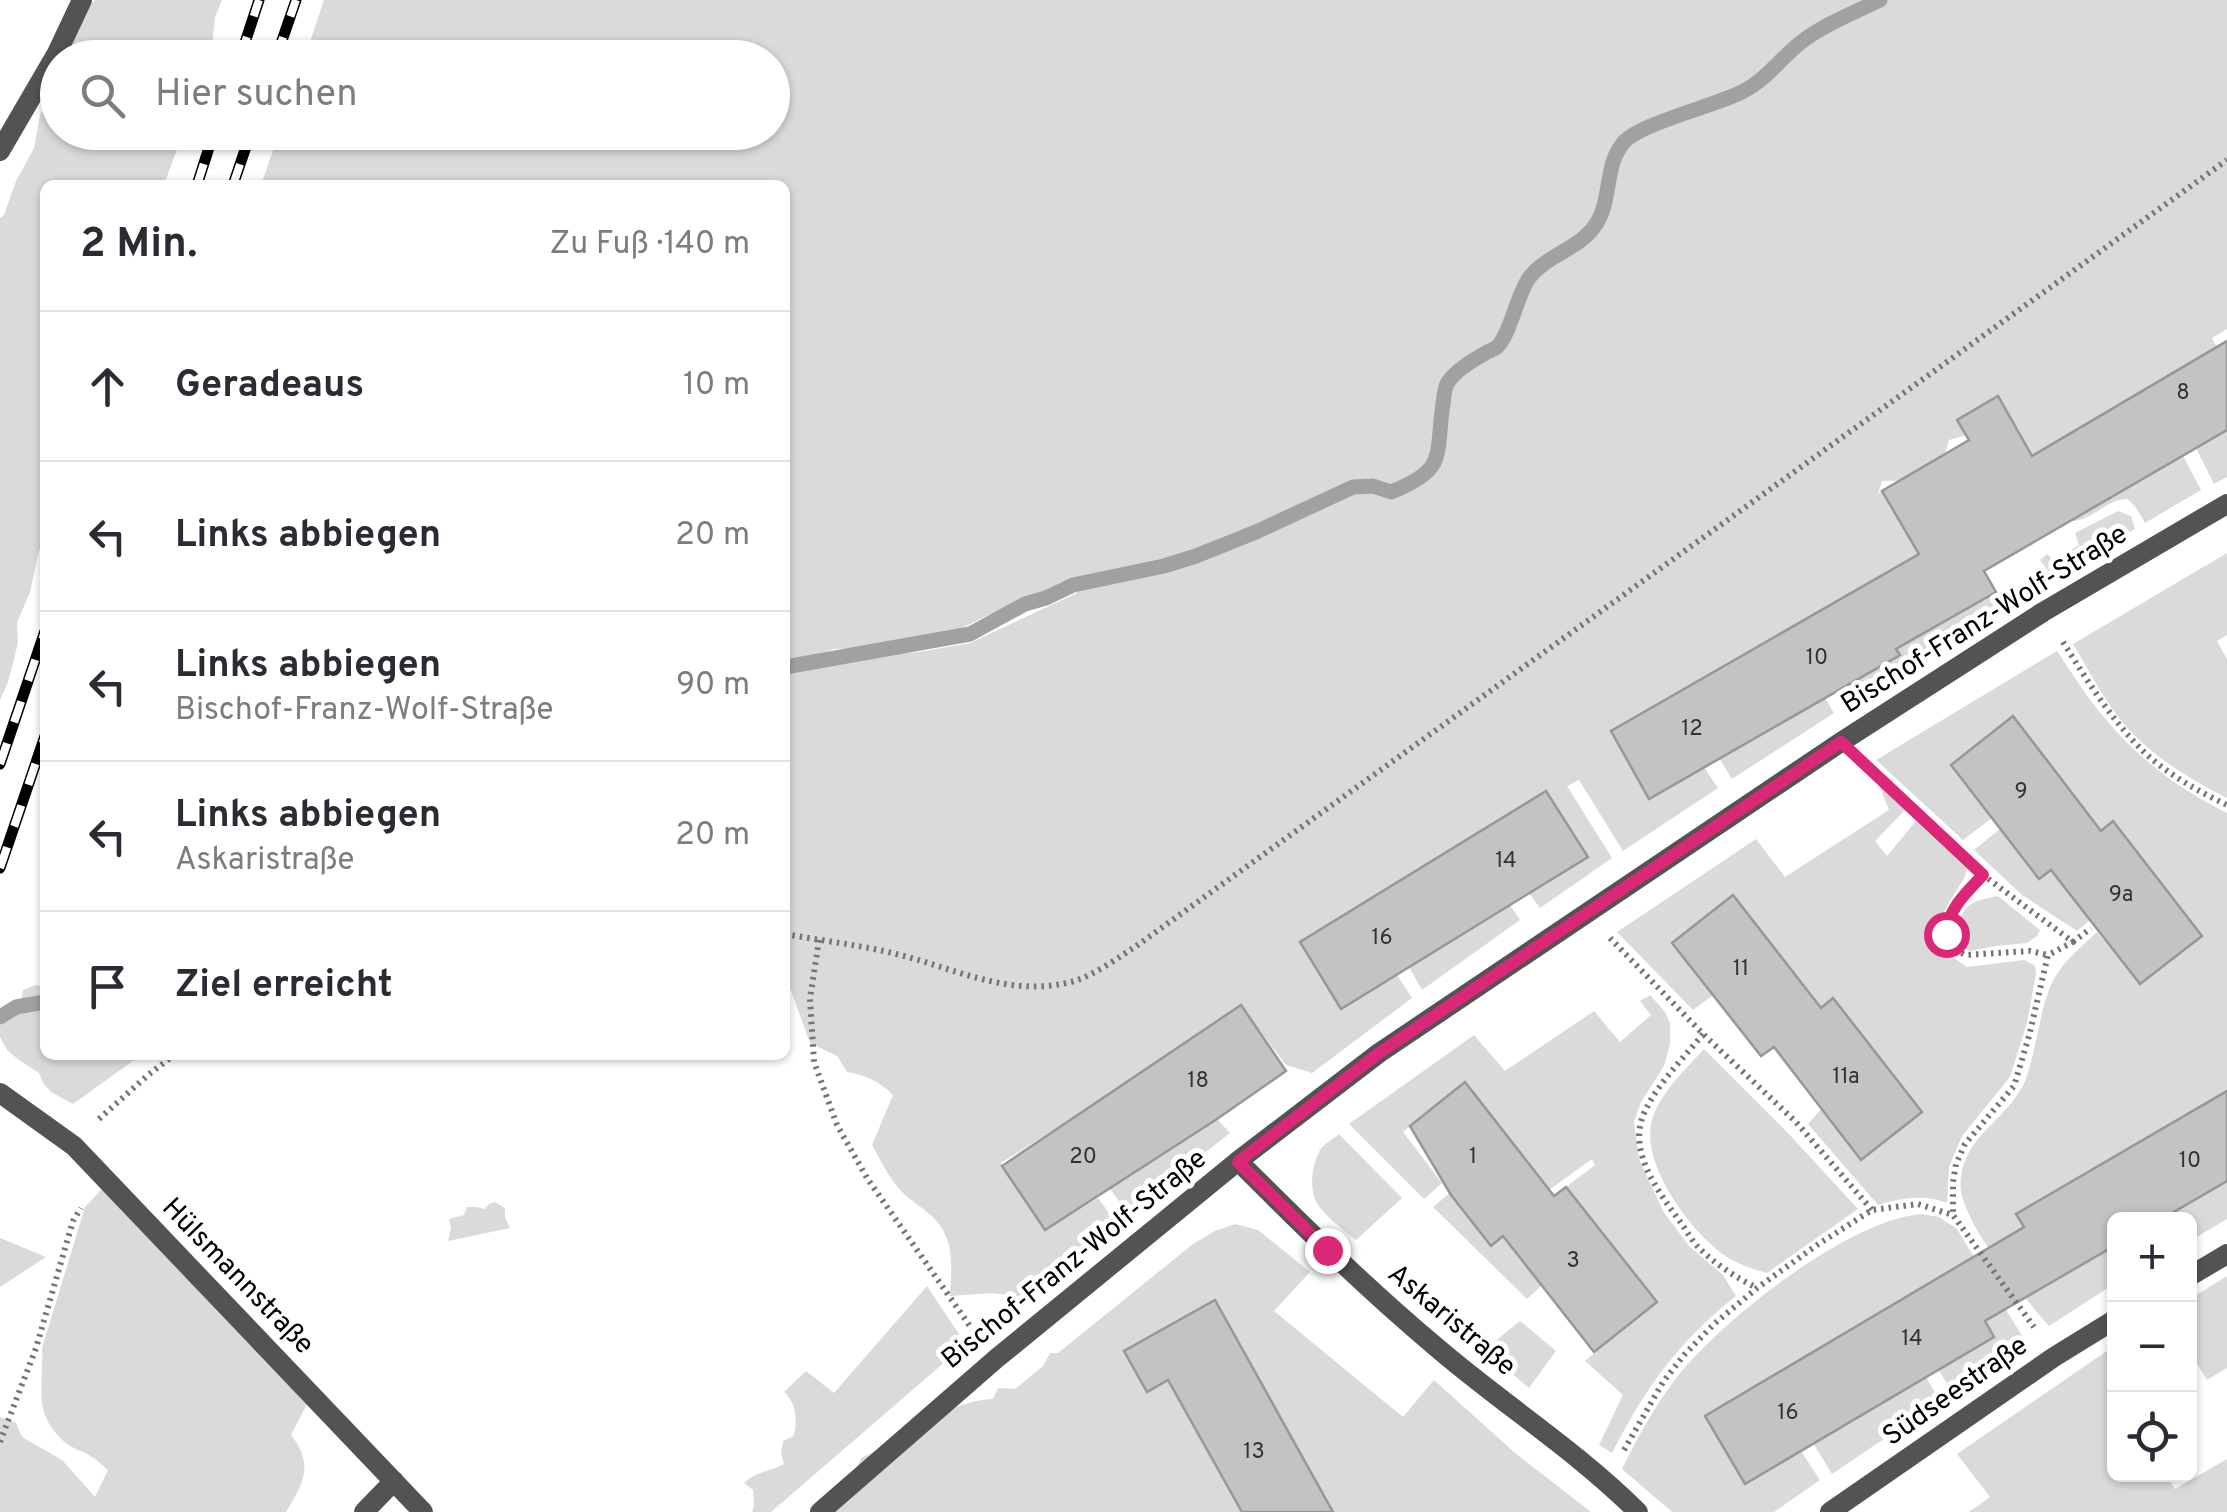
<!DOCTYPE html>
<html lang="de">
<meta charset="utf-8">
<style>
body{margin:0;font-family:Overpass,sans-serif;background:#f7f7f7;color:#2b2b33}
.controls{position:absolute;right:30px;bottom:30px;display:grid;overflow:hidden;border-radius:15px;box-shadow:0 2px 8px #0004}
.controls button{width:90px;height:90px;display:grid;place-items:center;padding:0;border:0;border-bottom:2px solid #e1e1e2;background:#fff;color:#2b2b33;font:50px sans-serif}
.stop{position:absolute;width:30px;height:30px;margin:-22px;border:8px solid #db2777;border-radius:50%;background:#fff}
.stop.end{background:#db2777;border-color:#fff;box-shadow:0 2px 10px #0008}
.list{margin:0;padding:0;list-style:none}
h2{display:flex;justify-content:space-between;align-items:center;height:130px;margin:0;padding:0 40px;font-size:42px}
h2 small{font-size:32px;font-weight:400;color:#7c7c81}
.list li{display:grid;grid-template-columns:65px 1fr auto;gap:30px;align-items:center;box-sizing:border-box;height:150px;padding:0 40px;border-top:2px solid #e1e1e2}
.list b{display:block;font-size:38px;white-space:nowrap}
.list p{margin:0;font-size:32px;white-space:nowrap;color:#7c7c81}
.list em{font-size:32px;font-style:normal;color:#7c7c81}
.icon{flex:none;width:55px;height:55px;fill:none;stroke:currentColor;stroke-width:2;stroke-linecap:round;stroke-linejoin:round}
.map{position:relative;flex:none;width:2227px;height:1512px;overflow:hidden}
.search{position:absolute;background:#fff;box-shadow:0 2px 8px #0004;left:40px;top:40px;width:750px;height:110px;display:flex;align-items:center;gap:25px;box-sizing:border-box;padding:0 35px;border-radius:55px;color:#7c7c81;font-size:38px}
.panel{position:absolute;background:#fff;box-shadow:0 2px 8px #0004;left:40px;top:180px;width:750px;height:880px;border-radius:15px}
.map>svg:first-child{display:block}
</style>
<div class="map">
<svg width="2227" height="1512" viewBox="0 0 2227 1512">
<rect width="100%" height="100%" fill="#fff"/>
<path fill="#dadada" d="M95 0H222L215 17 211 57 67 58C73 32 75 18 95 0Z
M324 0H2227V329L2212 338 2217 347 2089 422 2127 488 2183 456 2201 490 2145 523 2135 506 2127 499C2106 499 2092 522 2070 521L2020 435 2013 438 1975 433 1949 440 1944 457V480L1882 481 1878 494 1882 491 1996 592 2003 607 1848 702 1839 689 1899 654 1861 588 1612 731 1649 798 1704 767 1718 788 1623 851 1579 780 1567 786 1612 858 1540 908 1529 893 1587 857 1546 791 1301 941 1341 1009 1397 975 1412 998 1312 1073 1286 1065 1241 1006 1098 1102 1001 1163 1045 1230 1098 1198 1117 1224 1019 1297 992 1293 950 1296C951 1276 954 1251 944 1232 936 1215 916 1205 903 1193 890 1180 881 1161 872 1145L893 1095C879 1081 866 1075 847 1072L837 1056 810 1043 790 988 785 982V671L863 657 919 652 970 643 1077 593 1073 580 1059 583 1046 593 1019 600 960 629 945 633 854 648 835 649 803 658H785V185H261L279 133 772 132V58L305 57Z
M57 83 58 132 183 133 164 185H45V541L39 550 30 592 17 623 18 642 16 651 8 682 0 700V218L4 215 16 181 34 148 40 115Z
M2227 430V477L2214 484 2196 448Z
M2118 511 2131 516 2135 529 2052 576 2040 560 2047 554 2053 560 2079 545 2075 533Z
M2227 553V635L2217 641 2227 659V798C2187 778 2147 753 2119 718 2101 695 2088 668 2073 644Z
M2057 651C2072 673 2086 696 2103 716 2137 758 2179 789 2227 813V1091L2016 1214 2055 1280 2112 1247 2114 1252V1284L2049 1326C2023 1297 1966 1226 1961 1191 1959 1175 1964 1160 1972 1147 1988 1124 2014 1107 2025 1081 2037 1051 2040 1002 2055 977 2066 959 2082 946 2097 932L2140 984 2202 935 2113 822 2101 831 1952 765 1992 818 1963 840 1876 760Z
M1825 698 1834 713 1732 779 1719 758Z
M1879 785 1905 810 1875 841 1887 856 1916 821 1967 869C1965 879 1961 883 1956 891 1934 926 1929 943 1967 967L2024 960 2035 966 2036 974 2027 1023 2010 1077 1962 1136 1949 1167 1947 1203C1923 1194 1903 1198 1878 1205L1808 1124 1822 1108 1861 1160 1922 1112 1834 998 1821 1008 1734 895 1672 943 1713 995 1693 1010 1617 932 1756 839 1785 877 1889 810Z
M2000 829 2039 879 2051 870 2090 920 2077 931 2022 895 1974 850Z
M1998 896 2040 930 2037 936 2027 943 1996 946 1970 951 1961 946 1956 937C1960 906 1969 901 1998 896Z
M1510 905 1520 920 1422 990 1409 967Z
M36 985 45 987V1055H141L73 1104 51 1092 43 1083 39 1073 19 1060 7 1050 0 1037V1013L14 1012 21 1002 23 990Z
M1650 995 1665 1012 1670 1023V1044L1664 1066 1641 1102 1634 1122 1639 1159 1663 1211 1689 1246 1723 1275 1736 1296C1678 1342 1646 1387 1612 1453L1599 1445 1623 1395 1585 1361 1657 1302 1566 1187 1595 1165 1592 1159 1549 1190 1464 1083 1403 1132 1442 1183 1424 1199 1349 1124 1474 1035 1505 1071 1594 1011 1620 1042 1651 1015 1640 1001Z
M1704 1049 1788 1133 1858 1209 1767 1273C1752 1269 1737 1264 1724 1255 1690 1231 1637 1160 1653 1117 1662 1091 1686 1069 1704 1049Z
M1217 1119 1230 1133 1128 1213 1110 1189 1138 1166Z
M1339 1134 1402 1198 1356 1240C1343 1229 1322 1215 1315 1199 1309 1185 1313 1162 1320 1150 1324 1144 1333 1139 1339 1134Z
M2227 1181V1219L2190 1241V1220H2160Z
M104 1187 308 1402 291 1435C314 1464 304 1483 286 1512H0V1417L16 1423 22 1437 62 1460 95 1497 108 1470C102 1465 96 1459 89 1455 82 1451 74 1449 67 1444 31 1414 44 1388 42 1348L85 1207Z
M1450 1193 1490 1245 1503 1236 1542 1285 1527 1299 1433 1207Z
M495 1202 505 1208V1217L510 1228 448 1241 451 1228 449 1219 464 1215 467 1207H477L484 1209 489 1204Z
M1922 1214 1939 1217 1957 1229 2024 1339 1951 1390 1938 1369 1994 1336 1955 1269 1801 1451 1820 1480 1774 1512H1672L1622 1469C1638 1436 1655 1406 1677 1377 1722 1320 1849 1219 1922 1214Z
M1235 1224 1258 1230 1310 1272 1274 1311 1403 1417 1434 1380 1515 1453 1591 1512H828L829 1490 850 1486 861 1458C905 1440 944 1401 993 1399L998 1388 1015 1389 1043 1366 1050 1353H1058L1193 1244 1215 1231Z
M0 1238 46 1257 0 1287Z
M2227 1276V1368L2207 1380 2190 1352V1299Z
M927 1286 959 1334 953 1355 771 1512H752L754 1506 753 1490 744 1483C758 1470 767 1473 784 1464L781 1453 783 1441 794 1436C797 1420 797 1404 784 1392L806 1371 834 1393Z
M1520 1321 1556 1351 1529 1388 1484 1350Z
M2114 1346V1474L2166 1475 2175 1489 2227 1459V1512H1969L1990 1497 1957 1454Z
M1926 1377 1940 1401 1832 1474 1813 1443Z"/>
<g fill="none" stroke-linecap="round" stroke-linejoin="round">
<path stroke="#a1a1a1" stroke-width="15" d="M785 667 970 634 1025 604 1046 598 1073 585 1164 566 1196 556 1256 532 1353 487 1373 486 1391 492C1448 469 1435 457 1443 404 1444 397 1444 388 1448 382 1456 371 1473 360 1484 354 1488 351 1494 350 1497 347 1510 335 1517 295 1529 278 1545 256 1577 250 1594 227 1613 202 1603 166 1624 142 1642 123 1714 106 1742 92 1766 80 1779 60 1800 43 1823 25 1853 13 1880 0
M0 1017 16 1007 45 1002"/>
</g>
<path fill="#c3c3c3" stroke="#979797" stroke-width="2.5" d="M2227 341V430L1984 571 1996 592 1896 649 1900 655 1649 799 1611 731 1919 554 1882 491 1969 440 1957 420 1998 396 2032 456Z
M2013 716 2101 831 2113 821 2202 936 2140 984 2051 870 2039 879 1951 765Z
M1546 791 1588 857 1341 1009 1300 942Z
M1733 895 1821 1008 1833 998 1922 1112 1861 1160 1774 1047 1761 1056 1672 943Z
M1241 1005 1286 1071 1217 1119 1045 1230 1002 1166Z
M1465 1082 1554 1196 1566 1187 1657 1302 1594 1352 1503 1236 1491 1246 1451 1195 1410 1126Z
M2227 1091V1181L2160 1220H2114V1246L1985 1321 1994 1337 1745 1484 1705 1416 2024 1227 2016 1214Z
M1215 1300 1333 1512H1242L1168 1380 1147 1392 1124 1351Z"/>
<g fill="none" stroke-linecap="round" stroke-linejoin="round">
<path stroke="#757575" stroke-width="6" stroke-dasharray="2.5 5" stroke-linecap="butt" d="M2063 642C2087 680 2110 718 2142 750 2165 773 2198 791 2227 805
M1868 766 1983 875 2073 942 2048 955 2029 1036 2014 1086 1965 1144 1956 1164 1953 1182V1215
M1983 875 1960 899 1947 920 1946 934 1953 948 1965 955 2030 951 2048 955
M785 934C823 941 862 945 900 955 956 969 1007 996 1067 983 1091 978 1114 960 1135 947L2227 160
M1610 938 1703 1034 1796 1122 1872 1210
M819 940 810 999 814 1062 837 1125 867 1178 974 1332
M2073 942 2091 928
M1703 1034C1682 1060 1655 1086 1643 1116 1628 1153 1660 1194 1681 1223 1687 1231 1692 1241 1699 1248 1715 1264 1737 1278 1757 1288
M99 1119 148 1075 174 1055
M0 1442 36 1348 73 1221 81 1208
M1624 1450 1663 1382 1684 1355 1714 1324 1757 1288 1817 1245 1872 1210 1918 1204 1953 1215 2034 1327"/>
<path stroke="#535353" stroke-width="20" d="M0 151 57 53 82 0
M364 1512 394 1481"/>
<path stroke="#535353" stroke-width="20" d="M0 1093 74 1146 423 1512
M1238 1161C1302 1225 1366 1288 1435 1346 1501 1403 1576 1450 1638 1512
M2190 1276 2227 1254
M820 1512 997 1358 1238 1161 1379 1053 1841 742 2043 612 2227 504
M1830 1512 2054 1357 2114 1320"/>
<defs>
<path id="rail" d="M240 58 259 0
M276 58 296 0
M197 185 214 132
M233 185 251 132
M0 764 45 631
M0 868 45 736"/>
</defs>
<use href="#rail" stroke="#000" stroke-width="11"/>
<use href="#rail" stroke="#fff" stroke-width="8" stroke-dasharray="22" stroke-linecap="butt"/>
</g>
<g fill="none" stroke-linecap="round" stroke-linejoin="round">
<path stroke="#db2777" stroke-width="12" d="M1327 1250 1238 1162 1379 1053 1841 742 1983 875C1966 893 1948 909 1946 934"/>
</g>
<g text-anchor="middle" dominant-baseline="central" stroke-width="10" stroke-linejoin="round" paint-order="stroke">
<g font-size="22" fill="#313131">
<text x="2183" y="393">8</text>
<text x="1817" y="658">10</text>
<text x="1692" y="729">12</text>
<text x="2021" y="792">9</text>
<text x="1506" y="861">14</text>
<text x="2121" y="895">9a</text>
<text x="1382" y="938">16</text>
<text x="1741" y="969">11</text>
<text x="1846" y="1077">11a</text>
<text x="1198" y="1081">18</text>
<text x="1083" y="1157">20</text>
<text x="1473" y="1157">1</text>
<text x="2190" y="1161">10</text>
<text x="1573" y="1261">3</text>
<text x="1912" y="1339">14</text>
<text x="1788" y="1413">16</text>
<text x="1254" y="1452">13</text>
</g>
<g font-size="28" fill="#000" stroke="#fff">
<text transform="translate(1985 620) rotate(-32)">Bischof-Franz-Wolf-Straße</text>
<text transform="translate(1075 1260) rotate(-39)">Bischof-Franz-Wolf-Straße</text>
<text transform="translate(237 1277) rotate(46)">Hülsmannstraße</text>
<text transform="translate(1451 1321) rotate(40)">Askaristraße</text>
<text transform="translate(1956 1392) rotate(-35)">Südseestraße</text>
</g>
</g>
</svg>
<div class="controls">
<button>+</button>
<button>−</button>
<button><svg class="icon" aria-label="locate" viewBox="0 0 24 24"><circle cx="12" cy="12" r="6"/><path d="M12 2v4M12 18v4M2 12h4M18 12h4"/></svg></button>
</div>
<div class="stop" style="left:1946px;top:934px"></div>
<div class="stop end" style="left:1327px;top:1250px"></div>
<div class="search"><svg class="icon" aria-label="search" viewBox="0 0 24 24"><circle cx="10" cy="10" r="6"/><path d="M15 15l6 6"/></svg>Hier suchen</div>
<section class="panel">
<h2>2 Min.<small>Zu Fuß · 140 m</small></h2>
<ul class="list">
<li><svg class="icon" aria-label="ahead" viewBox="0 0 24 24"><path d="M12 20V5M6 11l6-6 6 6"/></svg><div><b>Geradeaus</b></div><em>10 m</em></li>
<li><svg class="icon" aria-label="left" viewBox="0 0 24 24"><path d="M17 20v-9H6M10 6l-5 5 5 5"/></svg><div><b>Links abbiegen</b></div><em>20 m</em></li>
<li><svg class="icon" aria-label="left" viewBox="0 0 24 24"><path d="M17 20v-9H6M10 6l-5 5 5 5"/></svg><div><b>Links abbiegen</b><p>Bischof-Franz-Wolf-Straße</p></div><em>90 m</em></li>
<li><svg class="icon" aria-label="left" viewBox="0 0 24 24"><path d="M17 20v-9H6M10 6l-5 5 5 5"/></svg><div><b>Links abbiegen</b><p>Askaristraße</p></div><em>20 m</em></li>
<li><svg class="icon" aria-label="arrive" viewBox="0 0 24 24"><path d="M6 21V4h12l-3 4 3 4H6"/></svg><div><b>Ziel erreicht</b></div></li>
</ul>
</section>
</div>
